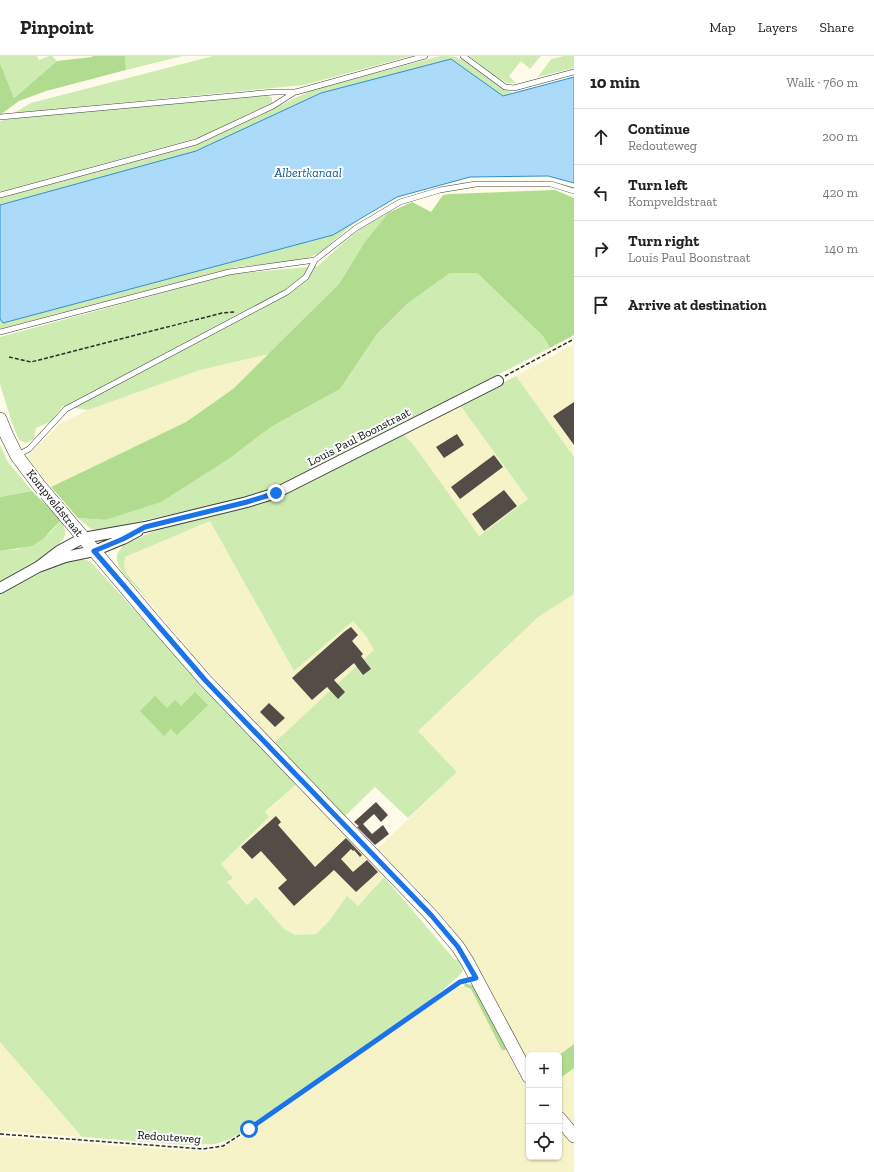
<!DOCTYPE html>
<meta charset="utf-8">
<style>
body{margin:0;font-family:"Zilla Slab",serif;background:#f6f6f6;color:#222}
.controls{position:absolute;right:12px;bottom:12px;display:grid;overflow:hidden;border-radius:6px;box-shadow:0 1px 3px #0004}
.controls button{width:36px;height:36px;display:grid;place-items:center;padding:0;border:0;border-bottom:1px solid #e0e0e0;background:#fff;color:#222;font:20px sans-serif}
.stop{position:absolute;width:12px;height:12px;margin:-9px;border:3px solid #1a73e8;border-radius:50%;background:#fff}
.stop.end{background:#1a73e8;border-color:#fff;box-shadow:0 1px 4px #0008}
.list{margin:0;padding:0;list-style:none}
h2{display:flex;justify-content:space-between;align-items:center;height:52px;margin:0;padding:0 16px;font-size:17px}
h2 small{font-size:13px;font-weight:400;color:#767676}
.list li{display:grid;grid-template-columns:26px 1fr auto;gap:12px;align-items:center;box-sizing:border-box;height:56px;padding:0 16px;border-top:1px solid #e0e0e0}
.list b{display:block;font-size:15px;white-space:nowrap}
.list p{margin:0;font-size:13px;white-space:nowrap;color:#767676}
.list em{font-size:13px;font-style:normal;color:#767676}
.icon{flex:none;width:22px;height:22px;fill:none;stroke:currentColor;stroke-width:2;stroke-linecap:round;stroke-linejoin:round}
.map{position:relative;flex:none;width:574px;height:1116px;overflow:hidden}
header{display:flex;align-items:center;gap:24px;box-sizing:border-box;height:56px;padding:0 20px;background:#fff;border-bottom:1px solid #e0e0e0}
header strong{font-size:19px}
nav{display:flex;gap:22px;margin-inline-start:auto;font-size:14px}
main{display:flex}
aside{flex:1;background:#fff}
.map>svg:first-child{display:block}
</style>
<header>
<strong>Pinpoint</strong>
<nav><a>Map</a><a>Layers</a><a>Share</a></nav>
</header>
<main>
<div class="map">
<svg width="574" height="1116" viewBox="0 0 574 1116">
<rect width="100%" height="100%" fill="#fffbea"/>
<path fill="#f6f3c8" d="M574 288V401L516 320Z
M269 298 233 333 186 366 51 431 27 401 59 368 88 354 200 314Z
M460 349 528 443 478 480 413 388 403 378Z
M210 464 294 615 353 564 366 580 375 594 274 687 247 656 194 601 127 518 124 510 125 501Z
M574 538V988L559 999H529V1011L471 899 441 858 417 833 376 794 457 716 417 675 538 561Z
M299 726 387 817 358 850 347 841 329 865 316 878 296 879 284 873 256 841 247 849 227 826 233 822 221 808 269 761 265 757Z
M464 930 471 933 502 994H507L522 1023 529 1033V1101H559V1071L574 1088V1116H0V1081L191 1095H208L220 1092 239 1083 410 963 459 931Z
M0 986 82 1081 0 1075Z
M574 1012V1074L559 1055V1023Z"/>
<path fill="#ceebb2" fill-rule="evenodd" d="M0 0H37L39 4 49 0H52L57 5 14 42 0 7Z
M125 0H183L126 14Z
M213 0H411L304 29 14 57 31 47Z
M440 0C445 0 452 0 456 1 477 9 492 28 513 37L503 40 451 3 321 37 196 95 0 149V142L197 89 312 34Z
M469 0H541L530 13 521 5 509 20 516 27H507L495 20Z
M564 0H574V12L538 21 551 3Z
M266 39 272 42V47L201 81 0 136V65L9 63Z
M388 157 364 187 339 228 269 298 200 314 88 354 63 350 50 366 36 372 34 383 26 387 19 384 12 367 0 328V281L232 218 318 210 343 187 364 170Z
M355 166 321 196 308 202 286 206 236 211 0 273V263L3 267 333 179Z
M450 217H477L543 280 550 292 295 422 256 440 99 474 91 473 78 462 105 464 230 402 271 371 340 333 377 278 407 248Z
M516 320 574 401V538L538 561 418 675 457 716 408 762 375 731 344 761 274 687 374 594 366 580 353 565 294 615 210 465 125 501 124 510 127 518 151 547 126 521 119 511 117 504V498L123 489 157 474 273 442 312 425 396 379 403 378 413 388 479 480 528 443 460 349Z
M0 389 8 406 32 435 0 441Z
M61 464C63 469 66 473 65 479 61 495 15 519 0 527V495L19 493 50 477Z
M75 502 90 505 186 611 299 726 265 756 269 761 221 808 233 822 227 826 247 849 256 841 284 873 296 879 316 878 329 865 347 840 358 850 384 821 455 904 460 902 463 915 460 919 427 947 307 1030 249 1073 225 1085 215 1088 186 1089 82 1081 0 986V535L21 523H28L65 505ZM181 650 171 673 164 679 167 652Z"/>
<path fill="#b1dc90" d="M93 0H125L126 14 46 35 19 45 0 59V7L14 42 57 5 92 1Z
M555 134 574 142V279L550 292 543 280 477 217H450L407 248 377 278 340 333 271 371 230 402 161 446 105 464 78 462 51 431 186 366 233 333 339 228 364 187 388 157 412 146 431 156 443 139 450 138Z
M32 435 61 464 43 483 32 490 0 495V441Z
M195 636 208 649 177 679 171 673 164 680 140 655 155 640 167 652 175 644 181 650Z
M465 927 474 930 507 994H502L471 933 464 930Z
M574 988V1012L559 1023V999Z"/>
<path fill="#abdbf9" stroke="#2e8fd4" d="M451 3 503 40 574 21V127L548 120 470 121 397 141 333 179 3 267 0 263V149L196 95 321 37Z"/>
<path fill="#544c47" d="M574 346V389L553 360Z
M457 378 464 389 444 402 436 391Z
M494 399 503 411 460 443 451 431Z
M504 434 517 450 484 475 472 458Z
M351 571 358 579 352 585 363 598 361 600 371 613 363 619 354 607 334 624 345 636 338 643 327 631 312 644 292 622 344 576Z
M269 647 285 662 275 671 260 656Z
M376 746 388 759 381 766 374 758 363 768 372 778 383 769 389 778 375 789 357 771 359 770 354 766Z
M276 760 281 766 278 769 315 811 346 782 362 799 360 801 354 794 353 795 351 793 341 803 353 816 367 804 378 816 356 836 334 814 294 850 278 832 287 824 261 795 252 803 241 791Z"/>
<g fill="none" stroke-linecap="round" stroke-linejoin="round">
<defs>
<path id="service" d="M463 0 505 31 514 32 574 16
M0 61 274 36H296L425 0
M0 139 196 86 273 50 295 36
M0 276 229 216 315 204
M18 399 29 393 66 353 287 236 306 221 315 204 356 172 400 146 440 134 476 128H551L574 135"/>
<path id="minor" d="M38 511 59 495 83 482 145 471 247 446 276 437 498 325
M0 532 38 511 65 501 94 495 123 483 138 475"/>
<path id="tertiary" d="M0 363 7 380 17 400 38 428 157 569 205 624 431 859 458 891 467 905 529 1021
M559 1062 574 1080"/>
</defs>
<use href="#service" stroke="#3e3e3e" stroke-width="6"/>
<use href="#minor" stroke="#3e3e3e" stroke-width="12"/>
<use href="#tertiary" stroke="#3e3e3e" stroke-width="14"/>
<path stroke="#2d2d2d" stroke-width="1.5" stroke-dasharray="4 2" stroke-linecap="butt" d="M9 301 31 306 222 257 234 256
M505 320 574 283
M0 1078 203 1093 223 1090 270 1059 460 926 465 925"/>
<use href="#service" stroke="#fff" stroke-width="5"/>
<use href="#minor" stroke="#fff" stroke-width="10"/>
<use href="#tertiary" stroke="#fff" stroke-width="13"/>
</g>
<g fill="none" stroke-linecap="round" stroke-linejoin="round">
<path stroke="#1a73e8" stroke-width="5" d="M249 1073 460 926 476 922 458 891 431 859 205 624 94 495 123 483 145 471 247 446 276 437"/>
</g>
<g text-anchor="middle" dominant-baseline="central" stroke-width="4" stroke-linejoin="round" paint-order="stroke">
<g font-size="12" fill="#0b0b0b" stroke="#fff">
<text transform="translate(359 381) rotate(-27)">Louis Paul Boonstraat</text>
<text transform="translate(55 447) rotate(51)">Kompveldstraat</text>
<text transform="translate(169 1081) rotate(4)">Redouteweg</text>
</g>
<g font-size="13" font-style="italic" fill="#0f5fa3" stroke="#fff">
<text x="308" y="116">Albertkanaal</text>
</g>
</g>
</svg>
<div class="controls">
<button>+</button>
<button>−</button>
<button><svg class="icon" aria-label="locate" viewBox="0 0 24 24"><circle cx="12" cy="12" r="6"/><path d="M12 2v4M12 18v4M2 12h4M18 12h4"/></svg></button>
</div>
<div class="stop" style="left:249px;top:1073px"></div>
<div class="stop end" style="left:276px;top:437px"></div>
</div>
<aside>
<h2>10 min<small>Walk · 760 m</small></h2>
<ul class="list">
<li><svg class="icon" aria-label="ahead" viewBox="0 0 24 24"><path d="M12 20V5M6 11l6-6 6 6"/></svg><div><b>Continue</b><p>Redouteweg</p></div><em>200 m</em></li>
<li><svg class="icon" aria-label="left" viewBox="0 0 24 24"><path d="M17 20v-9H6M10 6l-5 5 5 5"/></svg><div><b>Turn left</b><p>Kompveldstraat</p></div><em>420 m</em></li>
<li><svg class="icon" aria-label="right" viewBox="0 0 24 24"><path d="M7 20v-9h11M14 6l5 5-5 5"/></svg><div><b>Turn right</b><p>Louis Paul Boonstraat</p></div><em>140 m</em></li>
<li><svg class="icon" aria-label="arrive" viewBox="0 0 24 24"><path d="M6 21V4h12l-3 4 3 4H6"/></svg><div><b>Arrive at destination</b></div></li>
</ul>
</aside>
</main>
